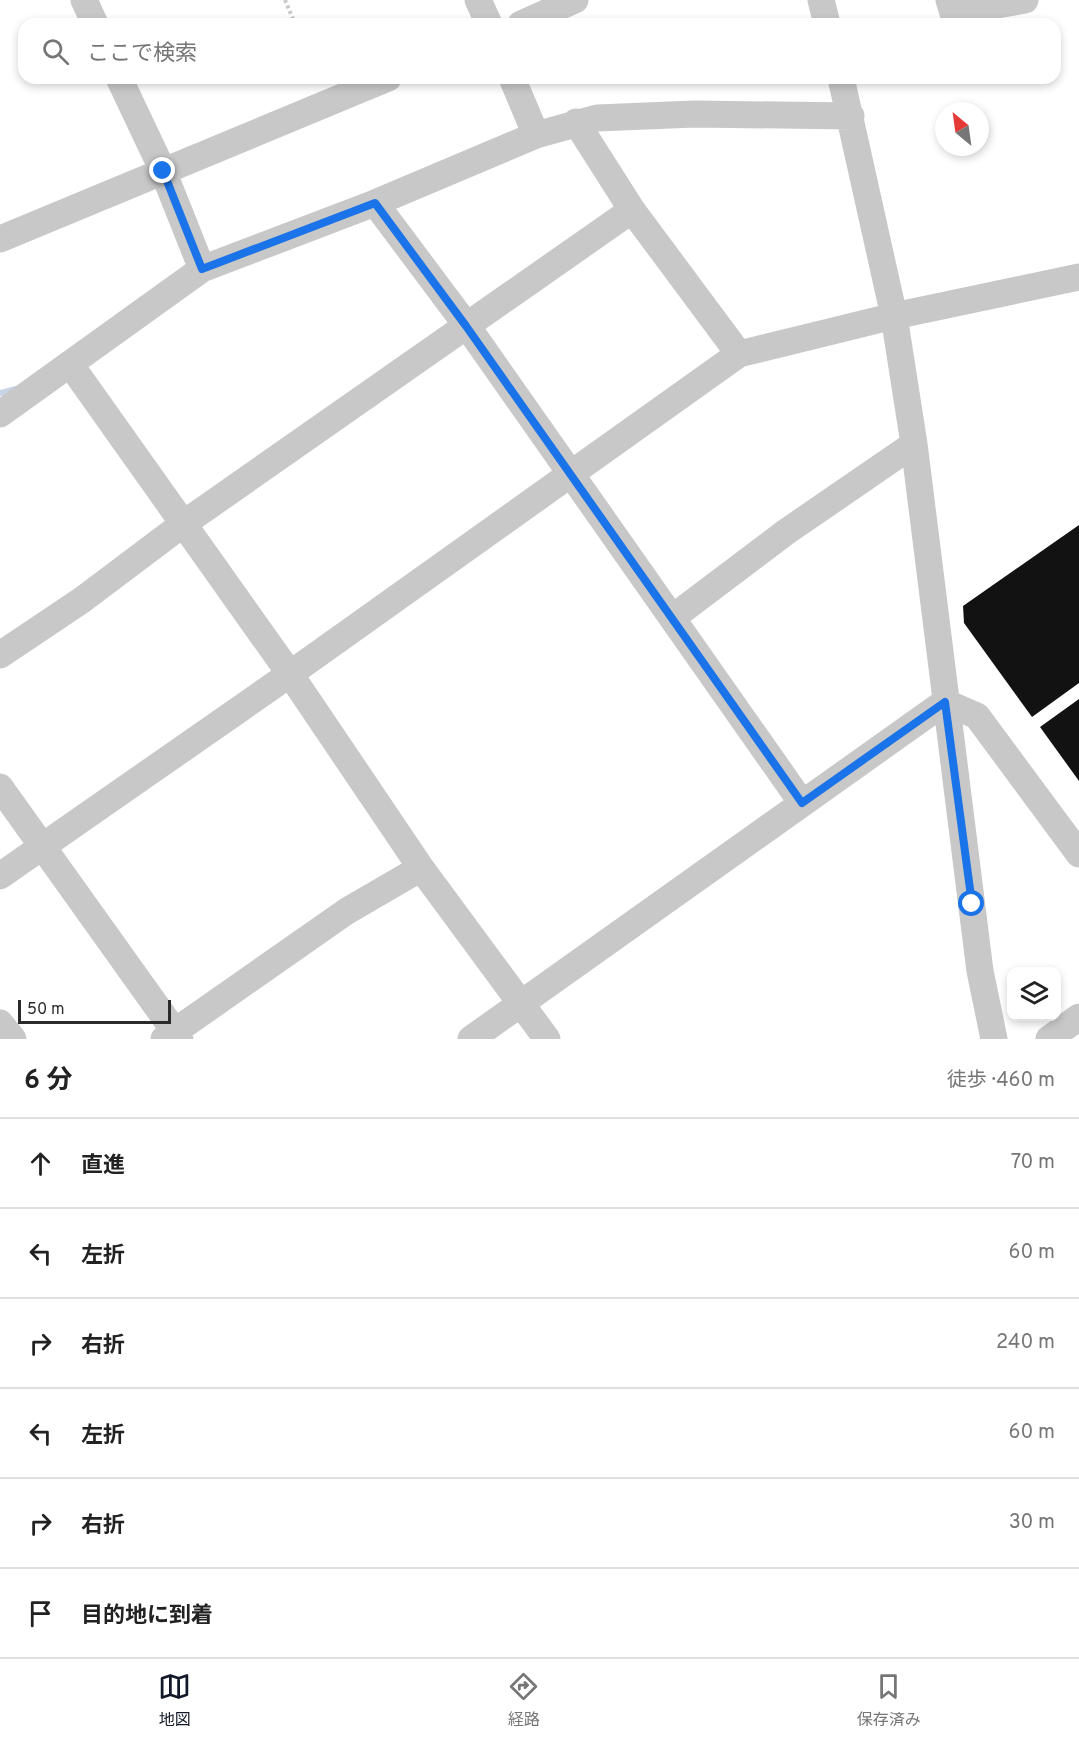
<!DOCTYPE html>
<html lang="ja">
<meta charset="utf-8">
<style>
body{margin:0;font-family:Overpass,"Noto Sans JP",sans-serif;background:#f6f6f6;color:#222}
.controls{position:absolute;right:18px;bottom:18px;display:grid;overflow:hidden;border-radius:12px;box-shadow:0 3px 9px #0003}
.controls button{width:54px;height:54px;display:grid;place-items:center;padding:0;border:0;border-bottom:2px solid #e0e0e0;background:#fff;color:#222;font:30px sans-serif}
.compass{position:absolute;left:935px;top:102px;width:54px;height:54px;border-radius:50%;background:#fff;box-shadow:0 3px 9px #0003;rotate:331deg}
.scale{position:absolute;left:18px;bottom:15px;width:153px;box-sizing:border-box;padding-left:6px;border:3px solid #2b2b2b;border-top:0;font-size:16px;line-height:21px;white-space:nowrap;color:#2b2b2b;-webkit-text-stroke:4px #fff;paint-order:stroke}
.stop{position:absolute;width:18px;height:18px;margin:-14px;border:4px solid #1a73e8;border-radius:50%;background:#fff}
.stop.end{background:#1a73e8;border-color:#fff;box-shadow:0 2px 6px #0008}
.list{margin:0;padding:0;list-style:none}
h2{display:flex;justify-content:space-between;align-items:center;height:78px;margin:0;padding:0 24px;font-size:26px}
h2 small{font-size:20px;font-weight:400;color:#767676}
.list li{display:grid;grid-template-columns:39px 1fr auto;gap:18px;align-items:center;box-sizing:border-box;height:90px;padding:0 24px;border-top:2px solid #e0e0e0}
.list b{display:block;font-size:22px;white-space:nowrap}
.list em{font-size:20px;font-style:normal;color:#767676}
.icon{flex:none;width:33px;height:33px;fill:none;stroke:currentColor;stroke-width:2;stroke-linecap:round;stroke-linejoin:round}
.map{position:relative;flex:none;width:1079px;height:1039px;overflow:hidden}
.search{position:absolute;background:#fff;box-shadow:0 3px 9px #0003;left:18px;right:18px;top:18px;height:66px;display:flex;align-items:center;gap:15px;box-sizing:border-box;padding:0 21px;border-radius:18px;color:#767676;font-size:22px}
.sheet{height:618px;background:#fff}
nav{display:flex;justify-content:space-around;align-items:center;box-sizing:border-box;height:84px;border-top:2px solid #e0e0e0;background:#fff;font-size:16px;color:#767676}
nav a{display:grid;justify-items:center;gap:3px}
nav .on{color:#111827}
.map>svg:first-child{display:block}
</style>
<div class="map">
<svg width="1079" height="1039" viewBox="0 0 1079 1039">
<rect width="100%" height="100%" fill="#fff"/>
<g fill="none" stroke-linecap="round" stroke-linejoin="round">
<path stroke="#c8d3e6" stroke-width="6" d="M0 393 16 389"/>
</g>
<path fill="#121212" d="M1079 525V683L1032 717 964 623 963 606Z
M1079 699V781L1040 727Z"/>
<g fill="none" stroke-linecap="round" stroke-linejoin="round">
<path stroke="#c8c8c8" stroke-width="4" stroke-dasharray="3 3" stroke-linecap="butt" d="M285 0 295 24"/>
<path stroke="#c8c8c8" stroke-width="27" d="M84 0 95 24
M478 0 489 24
M821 0 827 24
M949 0 953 13 1025 0
M521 24 575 0
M119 78 163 171 202 269
M512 78 536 135 597 118 695 114 851 116
M841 78 894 316 914 444 980 971 994 1039
M576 122 632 210 739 354
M375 203 467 326 802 803
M0 239 388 78
M70 364 290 674 421 868 547 1039
M0 414 202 269 375 203 536 135
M672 618 786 532 914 444
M0 655 82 600 183 524 632 210
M0 787 180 1039
M0 876 290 674 739 354 894 316 1079 277
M0 1023 13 1039
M164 1039 347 911 421 868
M471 1039 945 702 977 716 1079 854
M1049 1039 1079 1017"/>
</g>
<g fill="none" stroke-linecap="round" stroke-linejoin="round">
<path stroke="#1a73e8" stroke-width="8" d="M163 171 202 269 375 203 466 326 802 803 945 702 972 904"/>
</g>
</svg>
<div class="controls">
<button><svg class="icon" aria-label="layers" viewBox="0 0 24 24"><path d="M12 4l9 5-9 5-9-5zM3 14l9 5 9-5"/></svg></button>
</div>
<svg class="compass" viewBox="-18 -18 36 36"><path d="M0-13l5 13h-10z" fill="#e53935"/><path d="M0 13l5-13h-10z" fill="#767676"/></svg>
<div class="scale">50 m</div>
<div class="stop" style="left:972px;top:904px"></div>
<div class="stop end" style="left:163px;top:171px"></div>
<div class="search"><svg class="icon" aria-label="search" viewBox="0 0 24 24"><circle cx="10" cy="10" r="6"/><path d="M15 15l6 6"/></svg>ここで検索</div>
</div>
<section class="sheet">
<h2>6 分<small>徒歩 · 460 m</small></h2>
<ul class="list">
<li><svg class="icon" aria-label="ahead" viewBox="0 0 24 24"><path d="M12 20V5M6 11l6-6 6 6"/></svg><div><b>直進</b></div><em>70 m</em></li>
<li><svg class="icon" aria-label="left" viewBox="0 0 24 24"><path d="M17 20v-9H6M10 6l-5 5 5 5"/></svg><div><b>左折</b></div><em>60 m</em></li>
<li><svg class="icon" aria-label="right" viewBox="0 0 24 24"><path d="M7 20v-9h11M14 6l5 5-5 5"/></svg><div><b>右折</b></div><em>240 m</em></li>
<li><svg class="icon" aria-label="left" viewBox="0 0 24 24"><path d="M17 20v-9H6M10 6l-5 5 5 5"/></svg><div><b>左折</b></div><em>60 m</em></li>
<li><svg class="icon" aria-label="right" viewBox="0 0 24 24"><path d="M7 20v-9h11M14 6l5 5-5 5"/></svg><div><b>右折</b></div><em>30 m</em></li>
<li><svg class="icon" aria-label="arrive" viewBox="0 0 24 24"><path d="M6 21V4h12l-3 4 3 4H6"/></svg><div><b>目的地に到着</b></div></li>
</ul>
</section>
<nav>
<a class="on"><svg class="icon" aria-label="map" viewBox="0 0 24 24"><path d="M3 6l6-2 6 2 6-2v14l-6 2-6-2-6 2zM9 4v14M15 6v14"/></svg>地図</a>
<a><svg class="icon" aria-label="directions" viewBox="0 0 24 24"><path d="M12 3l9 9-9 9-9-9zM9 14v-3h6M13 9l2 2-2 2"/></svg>経路</a>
<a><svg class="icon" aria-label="saved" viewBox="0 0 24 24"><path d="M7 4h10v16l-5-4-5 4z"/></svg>保存済み</a>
</nav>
